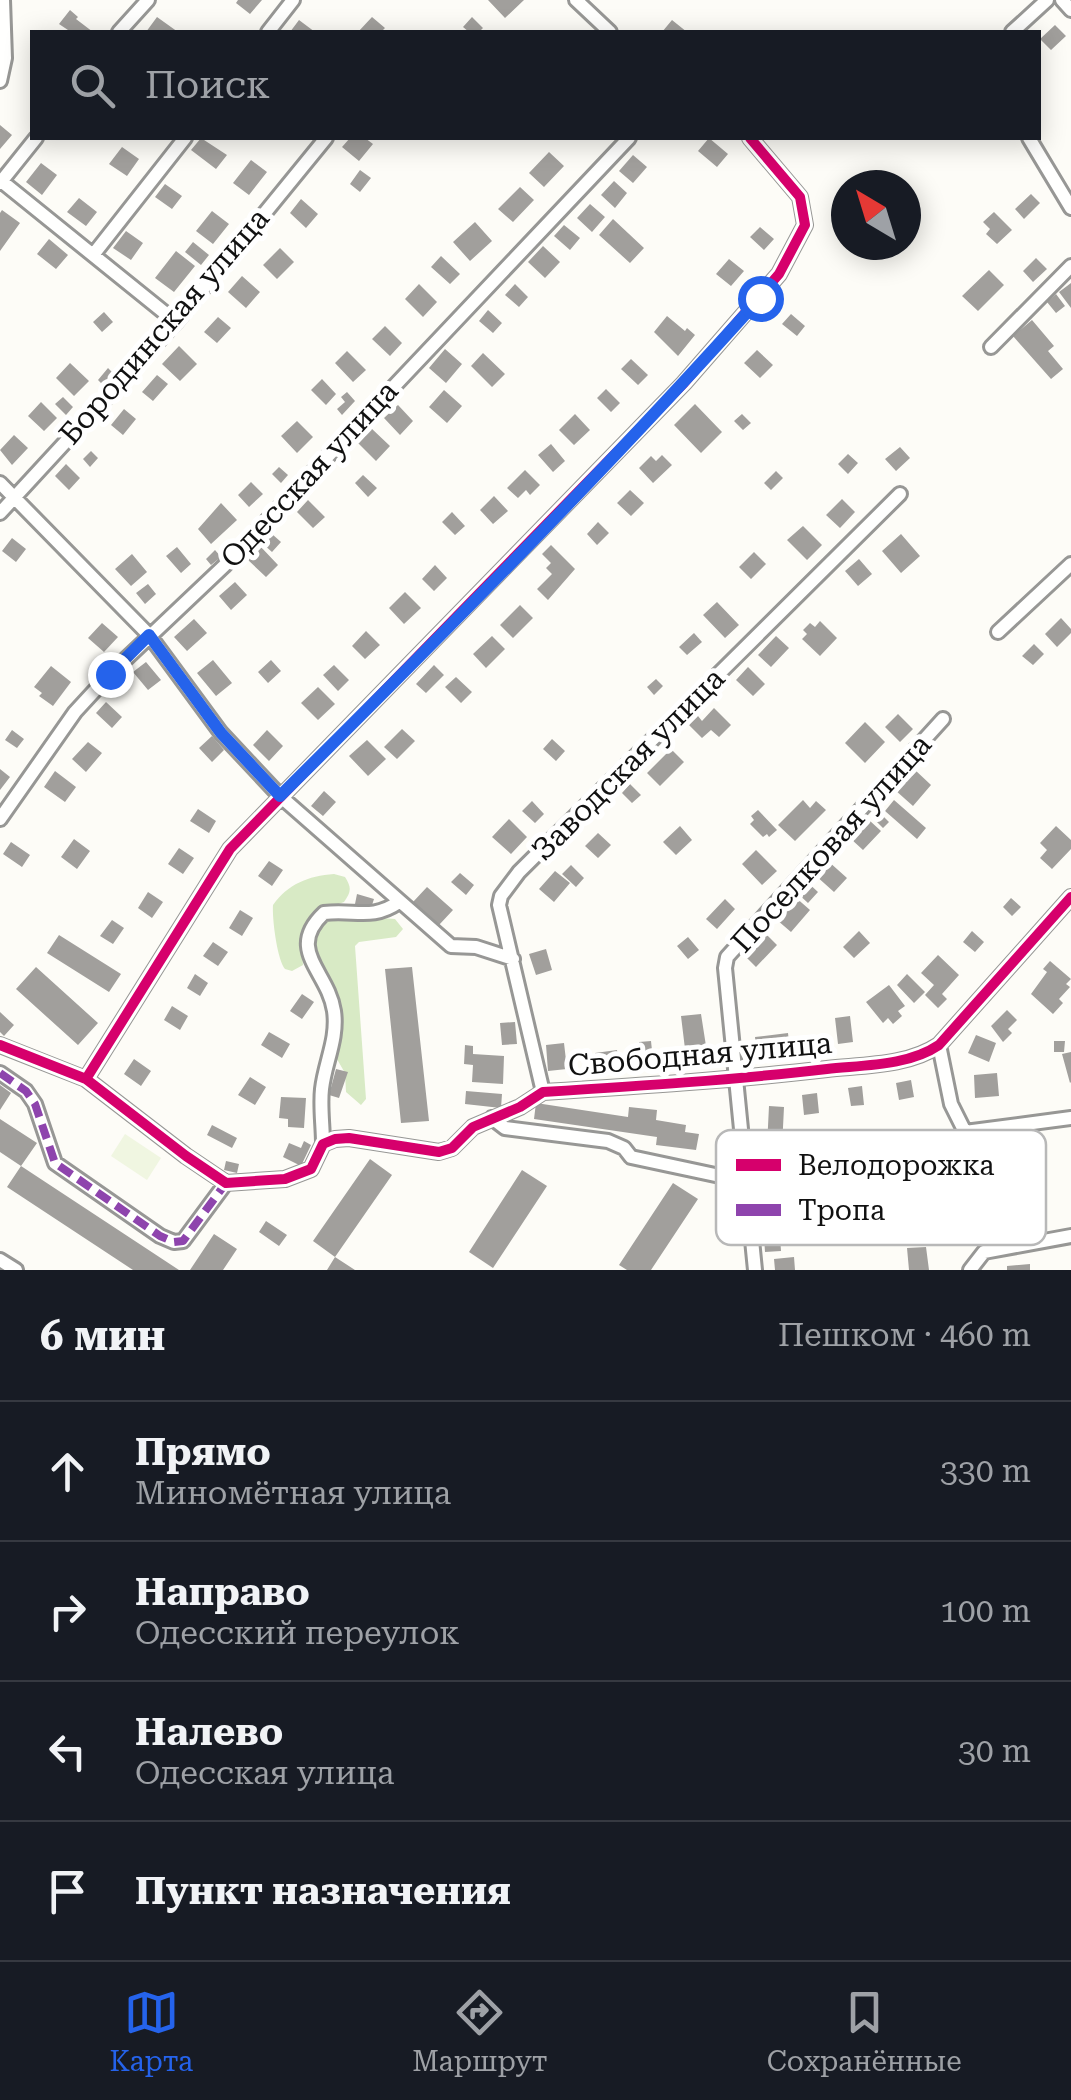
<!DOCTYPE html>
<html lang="ru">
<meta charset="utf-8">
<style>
body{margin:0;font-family:"Roboto Serif",serif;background:#242831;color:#f1f3f6}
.compass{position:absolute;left:831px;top:170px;width:90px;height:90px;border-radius:50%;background:#171b24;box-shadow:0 5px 25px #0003;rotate:322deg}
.stop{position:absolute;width:30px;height:30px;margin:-22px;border:8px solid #2563eb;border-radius:50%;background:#fff}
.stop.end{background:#2563eb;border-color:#fff;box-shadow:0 2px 10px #0008}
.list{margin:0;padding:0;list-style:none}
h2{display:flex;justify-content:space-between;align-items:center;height:130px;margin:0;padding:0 40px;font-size:42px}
h2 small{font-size:32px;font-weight:400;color:#9ea1a6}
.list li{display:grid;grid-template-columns:65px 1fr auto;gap:30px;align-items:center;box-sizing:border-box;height:140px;padding:0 40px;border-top:2px solid #363941}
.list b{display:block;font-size:38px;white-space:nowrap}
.list p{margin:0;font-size:32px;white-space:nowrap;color:#9ea1a6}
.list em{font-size:32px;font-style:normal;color:#9ea1a6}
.icon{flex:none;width:55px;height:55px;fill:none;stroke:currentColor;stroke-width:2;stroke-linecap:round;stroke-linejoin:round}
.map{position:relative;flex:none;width:1071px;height:1270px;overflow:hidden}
.search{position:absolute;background:#171b24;box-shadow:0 5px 25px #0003;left:30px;right:30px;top:30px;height:110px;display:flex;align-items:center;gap:25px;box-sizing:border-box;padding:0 35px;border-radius:0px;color:#9ea1a6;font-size:38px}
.sheet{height:690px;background:#171b24}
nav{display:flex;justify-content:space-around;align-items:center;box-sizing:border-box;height:140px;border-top:2px solid #363941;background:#171b24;font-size:28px;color:#9ea1a6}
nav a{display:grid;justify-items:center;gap:5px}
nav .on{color:#2563eb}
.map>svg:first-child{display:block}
</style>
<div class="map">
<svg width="1071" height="1270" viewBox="0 0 1071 1270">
<rect width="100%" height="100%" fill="#fdfcf7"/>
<path fill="#d8eac5" d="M334 874 345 877C352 888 351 892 344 902 302 918 300 920 303 965L292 971 285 969C277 959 272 918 273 905 288 884 308 876 334 874Z
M340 915 395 919 403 929 396 937 359 942 355 946 366 1099 361 1105 346 1092 345 1073 334 1054 333 1030 313 948C315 930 322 920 340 915Z"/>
<path fill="#f0f6e1" d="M125 1134 161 1158 147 1180 111 1156Z"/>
<path fill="#a19f9c" d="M238 0H262L250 14 236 3Z
M488 0H524L505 18Z
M70 10 78 17 76 19 93 32H66L68 30 59 24Z
M157 17 178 32H146Z
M372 17 385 28 381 32H358Z
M472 17 483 28 479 32H469L463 27Z
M299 20 315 32H290Z
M672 20 687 32H662Z
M1055 25 1066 36 1051 50 1040 39Z
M0 125 12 135 0 149Z
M201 138 227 155 216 169 191 150Z
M350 138H365L373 144 359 161 342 147Z
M709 138 728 154 717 167 698 151Z
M122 147 139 159 127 176 109 164Z
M549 152 564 166 544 187 529 173Z
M633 155 647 167 633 183 619 171Z
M251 160 267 172 249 195 233 183Z
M41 163 57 175 42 195 26 182Z
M360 170 371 178 360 192 350 184Z
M614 181 627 193 615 208 601 195Z
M165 184 182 196 172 209 155 197Z
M520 187 534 200 513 222 498 209Z
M1031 194 1040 203 1024 219 1015 209Z
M79 198 97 212 86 226 67 212Z
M301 199 318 214 306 228 290 213Z
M590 204 605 217 592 232 577 218Z
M2 210 20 223 0 251V213Z
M212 211 229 224 213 244 196 231Z
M994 212 1012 230 997 244 986 234 990 229 983 222Z
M613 219 644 248 630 263 599 235Z
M475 222 492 241 470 261 453 242Z
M564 225 580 238 570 250 554 236Z
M760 227 774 239 764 250 750 237Z
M126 231 143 243 131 260 113 248Z
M49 239 68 255 56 269 37 254Z
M193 242 209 255 201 265 185 252Z
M543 246 560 262 545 278 528 262Z
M280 248 294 262 277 279 263 265Z
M176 251 195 266 174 292 155 278Z
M441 256 460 274 450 284 431 267Z
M1036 258 1047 269 1033 282 1023 271Z
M729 259 744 271 731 286 716 274Z
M989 270 1004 285 978 311 962 296Z
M242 276 260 292 246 308 228 292Z
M1071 283V308L1059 292Z
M419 284 437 302 423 317 405 299Z
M515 284 528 297 519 307 505 295Z
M1056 294 1065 306 1056 313 1047 302Z
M488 310 502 323 493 333 479 321Z
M104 312 113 322 102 332 93 322Z
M791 314 805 326 797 336 782 324Z
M667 316 685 331 687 328 695 335 678 356 654 332Z
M218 317 231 328 217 343 204 332Z
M1032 320 1054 346 1048 351 1063 369 1051 379 1013 336Z
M385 326 402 343 390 356 372 339Z
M179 346 197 364 180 381 162 364Z
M445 349 462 364 446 383 429 368Z
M757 350 773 365 760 378 744 363Z
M347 351 366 370 353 382 335 363Z
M483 353 505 374 492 387 471 366Z
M631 359 648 375 638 385 621 369Z
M70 363 89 381 74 396 56 378Z
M108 368 115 375 104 386 98 380Z
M157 375 168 384 153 401 142 392Z
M322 379 336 394 326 405 311 390Z
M606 389 620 403 611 412 597 398Z
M444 390 462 406 447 423 429 407Z
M347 392 355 401 342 415 337 409 345 402 341 397Z
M63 397 73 407 66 415 55 404Z
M41 402 57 418 44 431 28 416Z
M695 404 722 432 701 453 674 425Z
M398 405 413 421 400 435 384 418Z
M124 409 136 419 123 435 111 425Z
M575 414 590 430 574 445 559 430Z
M742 414 751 423 743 430 734 421Z
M297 421 313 437 297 453 281 436Z
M371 428 390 446 376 461 357 442Z
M14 435 28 448 12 465 0 450Z
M551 444 565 461 553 472 538 455Z
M900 447 910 458 896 471 885 459Z
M91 451 98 458 90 467 83 459Z
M848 454 858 463 848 474 838 464Z
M662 455 672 465 653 483 639 468 651 456 656 461Z
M66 464 80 478 69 490 55 476Z
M279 467 288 475 281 483 272 474Z
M525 470 540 485 530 495 526 490 518 498 507 488Z
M776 471 783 478 771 490 764 483Z
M363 475 377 488 368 497 355 483Z
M251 482 263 494 249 507 238 495Z
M630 490 644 503 631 516 617 503Z
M494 496 508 511 493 524 480 510Z
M842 499 855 512 840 528 826 515Z
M308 500 325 517 313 528 297 512Z
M221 503 237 520 211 544 198 529Z
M452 512 465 526 455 535 442 522Z
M598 522 609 533 597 545 587 534Z
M803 526 822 545 807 560 787 540Z
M272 534 281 542 272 552 263 544Z
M901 534 920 556 901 573 882 551Z
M12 538 26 549 16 562 2 551Z
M551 545 575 569 548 600 537 589 552 574 546 568 551 563 542 554Z
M260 546 278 565 266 577 247 559Z
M177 547 191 564 181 573 166 556Z
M215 550 221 557 211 565 206 559Z
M754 552 766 564 751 579 739 567Z
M132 554 147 572 131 586 115 569Z
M859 559 872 574 858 586 845 571Z
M435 565 447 578 434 591 422 579Z
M235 582 247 595 231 610 219 596Z
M148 584 156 594 145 604 136 593Z
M405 592 421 608 404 624 389 608Z
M717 602 739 625 725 638 703 615Z
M520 605 533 618 513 638 500 625Z
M1061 618 1071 629V633L1057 647 1045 634Z
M194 619 207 633 187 651 174 637Z
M820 621 837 638 820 656 802 639 807 634 803 630 810 623 815 627Z
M102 623 118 637 104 652 88 638Z
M366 631 380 645 365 659 352 646Z
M694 633 702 642 687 655 679 647Z
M492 636 505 649 486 668 473 654Z
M776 636 789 648 771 667 758 655Z
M1034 644 1044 654 1033 665 1022 656Z
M213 660 232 683 216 696 197 673Z
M271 660 281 671 268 683 258 672Z
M146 662 161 680 148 690 133 672Z
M334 665 349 680 338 691 323 675Z
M434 665 444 675 426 693 416 684Z
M51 666 71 682 53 706 39 696 42 693 34 687Z
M748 667 765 684 753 696 736 680Z
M456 677 472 692 461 703 445 687Z
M656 679 663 686 654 695 647 687Z
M318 687 335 704 318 720 301 703Z
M106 702 122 717 112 728 96 713Z
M714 708 731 725 719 737 711 730 702 738 689 725 698 716 702 721Z
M898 714 913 729 900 742 885 727Z
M865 722 885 742 865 763 845 743Z
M402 729 415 741 397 759 384 747Z
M12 730 24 739 17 748 5 740Z
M267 730 283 746 269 761 253 745Z
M212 736 224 750 212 762 199 748Z
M552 739 565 751 556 761 543 749Z
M367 740 386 759 368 776 349 756Z
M88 742 102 753 86 772 72 759Z
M671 749 684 762 660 786 647 773Z
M0 769 10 777 0 790Z
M914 769 931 785 913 806 895 790Z
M55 771 76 787 65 802 44 787Z
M630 784 641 795 632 803 622 793Z
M324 791 336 802 323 816 311 806Z
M803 800 810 808 816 801 826 810 795 841 778 825Z
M894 800 926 828 917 839 885 811Z
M532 801 544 814 535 823 522 811Z
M198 809 216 821 209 833 190 821Z
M758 810 777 830 769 837 767 834 763 837 750 824 754 820 751 816Z
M878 811 889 822 883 828 872 817Z
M509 819 527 837 511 854 492 837Z
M869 820 881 831 863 850 851 839Z
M680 826 692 840 676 855 663 842Z
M1056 826 1071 840V849L1052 869 1040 858 1047 850 1040 843Z
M598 833 611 845 598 858 585 846Z
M74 839 90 851 77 869 61 857Z
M11 842 30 855 22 867 3 854Z
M179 848 194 858 183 874 168 864Z
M756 850 777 871 762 885 742 864Z
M269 861 283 870 272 886 258 876Z
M828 861 847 878 834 892 815 875Z
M571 865 584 878 576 887 562 874Z
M555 871 570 883 554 902 539 889Z
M460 873 474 885 466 895 451 882Z
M806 881 818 892 808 903 796 892Z
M427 887 453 910 439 925 413 902Z
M148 892 163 902 152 918 138 908Z
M357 894 374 899 371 908 355 904Z
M794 896 810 910 791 932 777 920Z
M1011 898 1021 907 1012 916 1003 907Z
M725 899 735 909 717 929 706 919Z
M240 910 253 918 242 936 229 928Z
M112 920 124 928 113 944 100 936Z
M859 931 870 943 854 958 843 947Z
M972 931 984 942 975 952 963 942Z
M766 934 777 945 756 967 745 956Z
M59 935 121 974 109 992 47 953Z
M688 937 699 950 688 959 677 946Z
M213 942 228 952 218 966 203 956Z
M546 949 552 970 536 975 529 954Z
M938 955 959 975 942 994 947 999 938 1008 925 995 934 985 921 973Z
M1050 961 1071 979 1066 984 1070 987 1059 999 1063 1003 1053 1014 1031 994 1047 972 1043 969Z
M36 967 98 1023 78 1045 16 989Z
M412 967 429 1121 401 1123 385 969Z
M195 974 208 983 200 996 187 988Z
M907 974 925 992 914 1003 897 985Z
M889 985 905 1006 898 1011 902 1016 893 1024 888 1018 883 1023 866 1002Z
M302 994 314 1002 302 1019 290 1011Z
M172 1006 188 1016 180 1030 164 1020Z
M1007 1010 1017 1020 1008 1029 1012 1033 1003 1042 991 1026Z
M0 1012 14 1025 4 1036 0 1032Z
M701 1014 706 1046 685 1049 681 1016Z
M850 1016 853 1042 838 1044 835 1018Z
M515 1022 517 1044 502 1045 500 1023Z
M269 1032 290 1044 282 1058 261 1045Z
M788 1033 790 1052 757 1056 755 1037Z
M976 1035 996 1043 989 1062 968 1053Z
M651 1041 653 1060 640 1061 639 1042Z
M1054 1041H1065L1064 1052H1054Z
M564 1043 567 1069 548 1071 546 1045Z
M465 1045 473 1046V1054L504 1056 503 1084 472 1082 473 1065 464 1064Z
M617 1050 620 1067 597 1070 595 1053Z
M1071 1052V1082L1070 1083 1062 1054Z
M134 1059 151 1071 141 1086 124 1074Z
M336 1069 348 1072 339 1098 329 1095Z
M997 1073 999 1096 975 1098 974 1075Z
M250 1077 266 1087 255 1105 238 1095Z
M911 1080 914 1097 899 1100 896 1083Z
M0 1085 11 1093 0 1110Z
M862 1086 864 1105 851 1106 848 1088Z
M466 1091 502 1094 501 1108 465 1104Z
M817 1093 819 1113 804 1115 802 1095Z
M281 1097 306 1098 304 1128 288 1127V1119L279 1118Z
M536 1103 628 1117 629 1107 657 1110 656 1120 686 1125 685 1132 699 1134 696 1150 656 1145 657 1137 534 1119Z
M769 1106 784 1107 780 1188 765 1187Z
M0 1119 37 1143 21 1166 0 1152Z
M212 1125 237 1138 232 1148 207 1135Z
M304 1141 311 1145 301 1166 283 1157 289 1143 301 1148Z
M370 1159 392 1175 335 1257 313 1241Z
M226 1161 239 1164 237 1173 224 1170Z
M21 1166 179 1270H133L7 1187Z
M522 1170 547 1186 493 1268 469 1252Z
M673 1183 698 1199 651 1270H627L619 1265Z
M266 1221 287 1235 279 1246 259 1232Z
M214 1234 237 1249 223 1270H190Z
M780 1236 781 1251 765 1252 764 1237Z
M926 1247 929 1270H909L907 1248Z
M335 1257 355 1270H327Z
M794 1257 795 1270H775L774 1259Z
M1030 1264V1270H1007V1266Z"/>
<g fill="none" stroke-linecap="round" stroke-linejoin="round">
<defs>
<path id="minor" d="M576 0 610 32
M1062 0 1071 10
M119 32 148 0
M268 32 293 0
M1012 32 1047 0
M0 81 5 58 3 0
M1029 138 1071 208
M0 180 176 322
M0 183 36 138
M93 255 185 138
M991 347 1071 266
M0 483 149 635 221 733 280 796 451 946 476 947 513 959
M0 513 176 322 326 138
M998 632 1071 564
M0 819 75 712 110 674 224 566 629 138
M0 1045 86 1079 186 1156 226 1183 285 1179 311 1169 323 1144 335 1139 349 1138 439 1152 452 1148 473 1127 520 1107 543 1092C638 1086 733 1080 827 1069 864 1065 908 1066 939 1045L1071 897
M939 1045 951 1104 965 1132 958 1151 957 1176
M0 1073 26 1091 35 1104 55 1163 160 1236 174 1242 183 1241 226 1183
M86 1079 230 849 684 383 779 274 805 225 800 197 750 138
M543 1092 499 905 501 896 519 872 900 494
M492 1118 505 1128 608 1141 624 1148 631 1157 748 1182
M965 1132 1071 1118
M323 1144C323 1126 320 1106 322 1089 325 1062 338 1039 334 1011 328 971 285 950 324 913 355 909 371 921 399 902
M0 1260 16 1270
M755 1270 725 968 727 957 943 719
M970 1270 984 1252 1071 1236"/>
</defs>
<use href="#minor" stroke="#979795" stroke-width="18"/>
<use href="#minor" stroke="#fffffe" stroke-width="12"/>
<path stroke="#8e44ad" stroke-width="8" stroke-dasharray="15 8" stroke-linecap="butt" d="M0 1073 26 1091 35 1104 55 1163 160 1236 174 1242 183 1241 226 1183"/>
<defs>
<path id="cycleway" d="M0 1045 86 1079 186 1156 226 1183 285 1179 311 1169 323 1144 335 1139 349 1138 439 1152 452 1148 473 1127 520 1107 543 1092C638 1086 733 1080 827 1069 864 1065 908 1066 939 1045L1071 897
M86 1079 230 849 684 383 779 274 805 225 800 197 750 138"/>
</defs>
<use href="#cycleway" stroke="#fff" stroke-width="16"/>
<use href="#cycleway" stroke="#d6006c" stroke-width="10"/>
</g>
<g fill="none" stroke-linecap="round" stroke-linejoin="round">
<path stroke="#2563eb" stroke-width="12" d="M110 674 149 635 221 733 280 796C443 634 606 470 760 298"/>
</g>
<g text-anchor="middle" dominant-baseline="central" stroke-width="10" stroke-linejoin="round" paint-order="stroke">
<g font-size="30" fill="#111" stroke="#fff">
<text transform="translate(164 326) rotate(-49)">Бородинская улица</text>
<text transform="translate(309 474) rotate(-47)">Одесская улица</text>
<text transform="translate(628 764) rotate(-45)">Заводская улица</text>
<text transform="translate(831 843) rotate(-48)">Поселковая улица</text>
<text transform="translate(700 1054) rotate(-5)">Свободная улица</text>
</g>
</g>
<rect x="716" y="1130" width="330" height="115" rx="15" fill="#fff" stroke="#b8b8b8" stroke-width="2.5"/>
<rect x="736" y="1159" width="45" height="12" fill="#d6006c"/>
<rect x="736" y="1204" width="45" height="12" fill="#8e44ad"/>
<g font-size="28" fill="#111">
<text x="798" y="1175">Велодорожка</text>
<text x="798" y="1220">Тропа</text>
</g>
</svg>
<svg class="compass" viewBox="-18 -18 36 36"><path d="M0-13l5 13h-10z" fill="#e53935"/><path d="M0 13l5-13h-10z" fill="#9ea1a6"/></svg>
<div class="stop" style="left:760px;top:298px"></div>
<div class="stop end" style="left:110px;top:674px"></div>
<div class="search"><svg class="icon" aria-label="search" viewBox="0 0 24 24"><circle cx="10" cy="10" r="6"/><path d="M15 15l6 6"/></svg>Поиск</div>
</div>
<section class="sheet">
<h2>6 мин<small>Пешком · 460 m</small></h2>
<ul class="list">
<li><svg class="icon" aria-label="ahead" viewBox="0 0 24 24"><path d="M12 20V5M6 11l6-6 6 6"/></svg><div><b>Прямо</b><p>Миномётная улица</p></div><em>330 m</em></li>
<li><svg class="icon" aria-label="right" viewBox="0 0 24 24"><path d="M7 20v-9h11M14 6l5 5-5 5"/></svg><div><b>Направо</b><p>Одесский переулок</p></div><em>100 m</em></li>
<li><svg class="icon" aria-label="left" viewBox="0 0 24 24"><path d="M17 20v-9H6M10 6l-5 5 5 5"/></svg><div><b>Налево</b><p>Одесская улица</p></div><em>30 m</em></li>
<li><svg class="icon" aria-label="arrive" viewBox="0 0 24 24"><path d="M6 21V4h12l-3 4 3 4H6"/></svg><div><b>Пункт назначения</b></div></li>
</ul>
</section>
<nav>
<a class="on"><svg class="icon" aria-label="map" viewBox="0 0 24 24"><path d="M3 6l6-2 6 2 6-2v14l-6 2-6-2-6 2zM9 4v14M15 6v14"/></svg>Карта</a>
<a><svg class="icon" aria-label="directions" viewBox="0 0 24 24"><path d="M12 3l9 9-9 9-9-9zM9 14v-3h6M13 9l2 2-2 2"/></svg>Маршрут</a>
<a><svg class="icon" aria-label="saved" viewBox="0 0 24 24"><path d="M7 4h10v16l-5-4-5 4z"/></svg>Сохранённые</a>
</nav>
